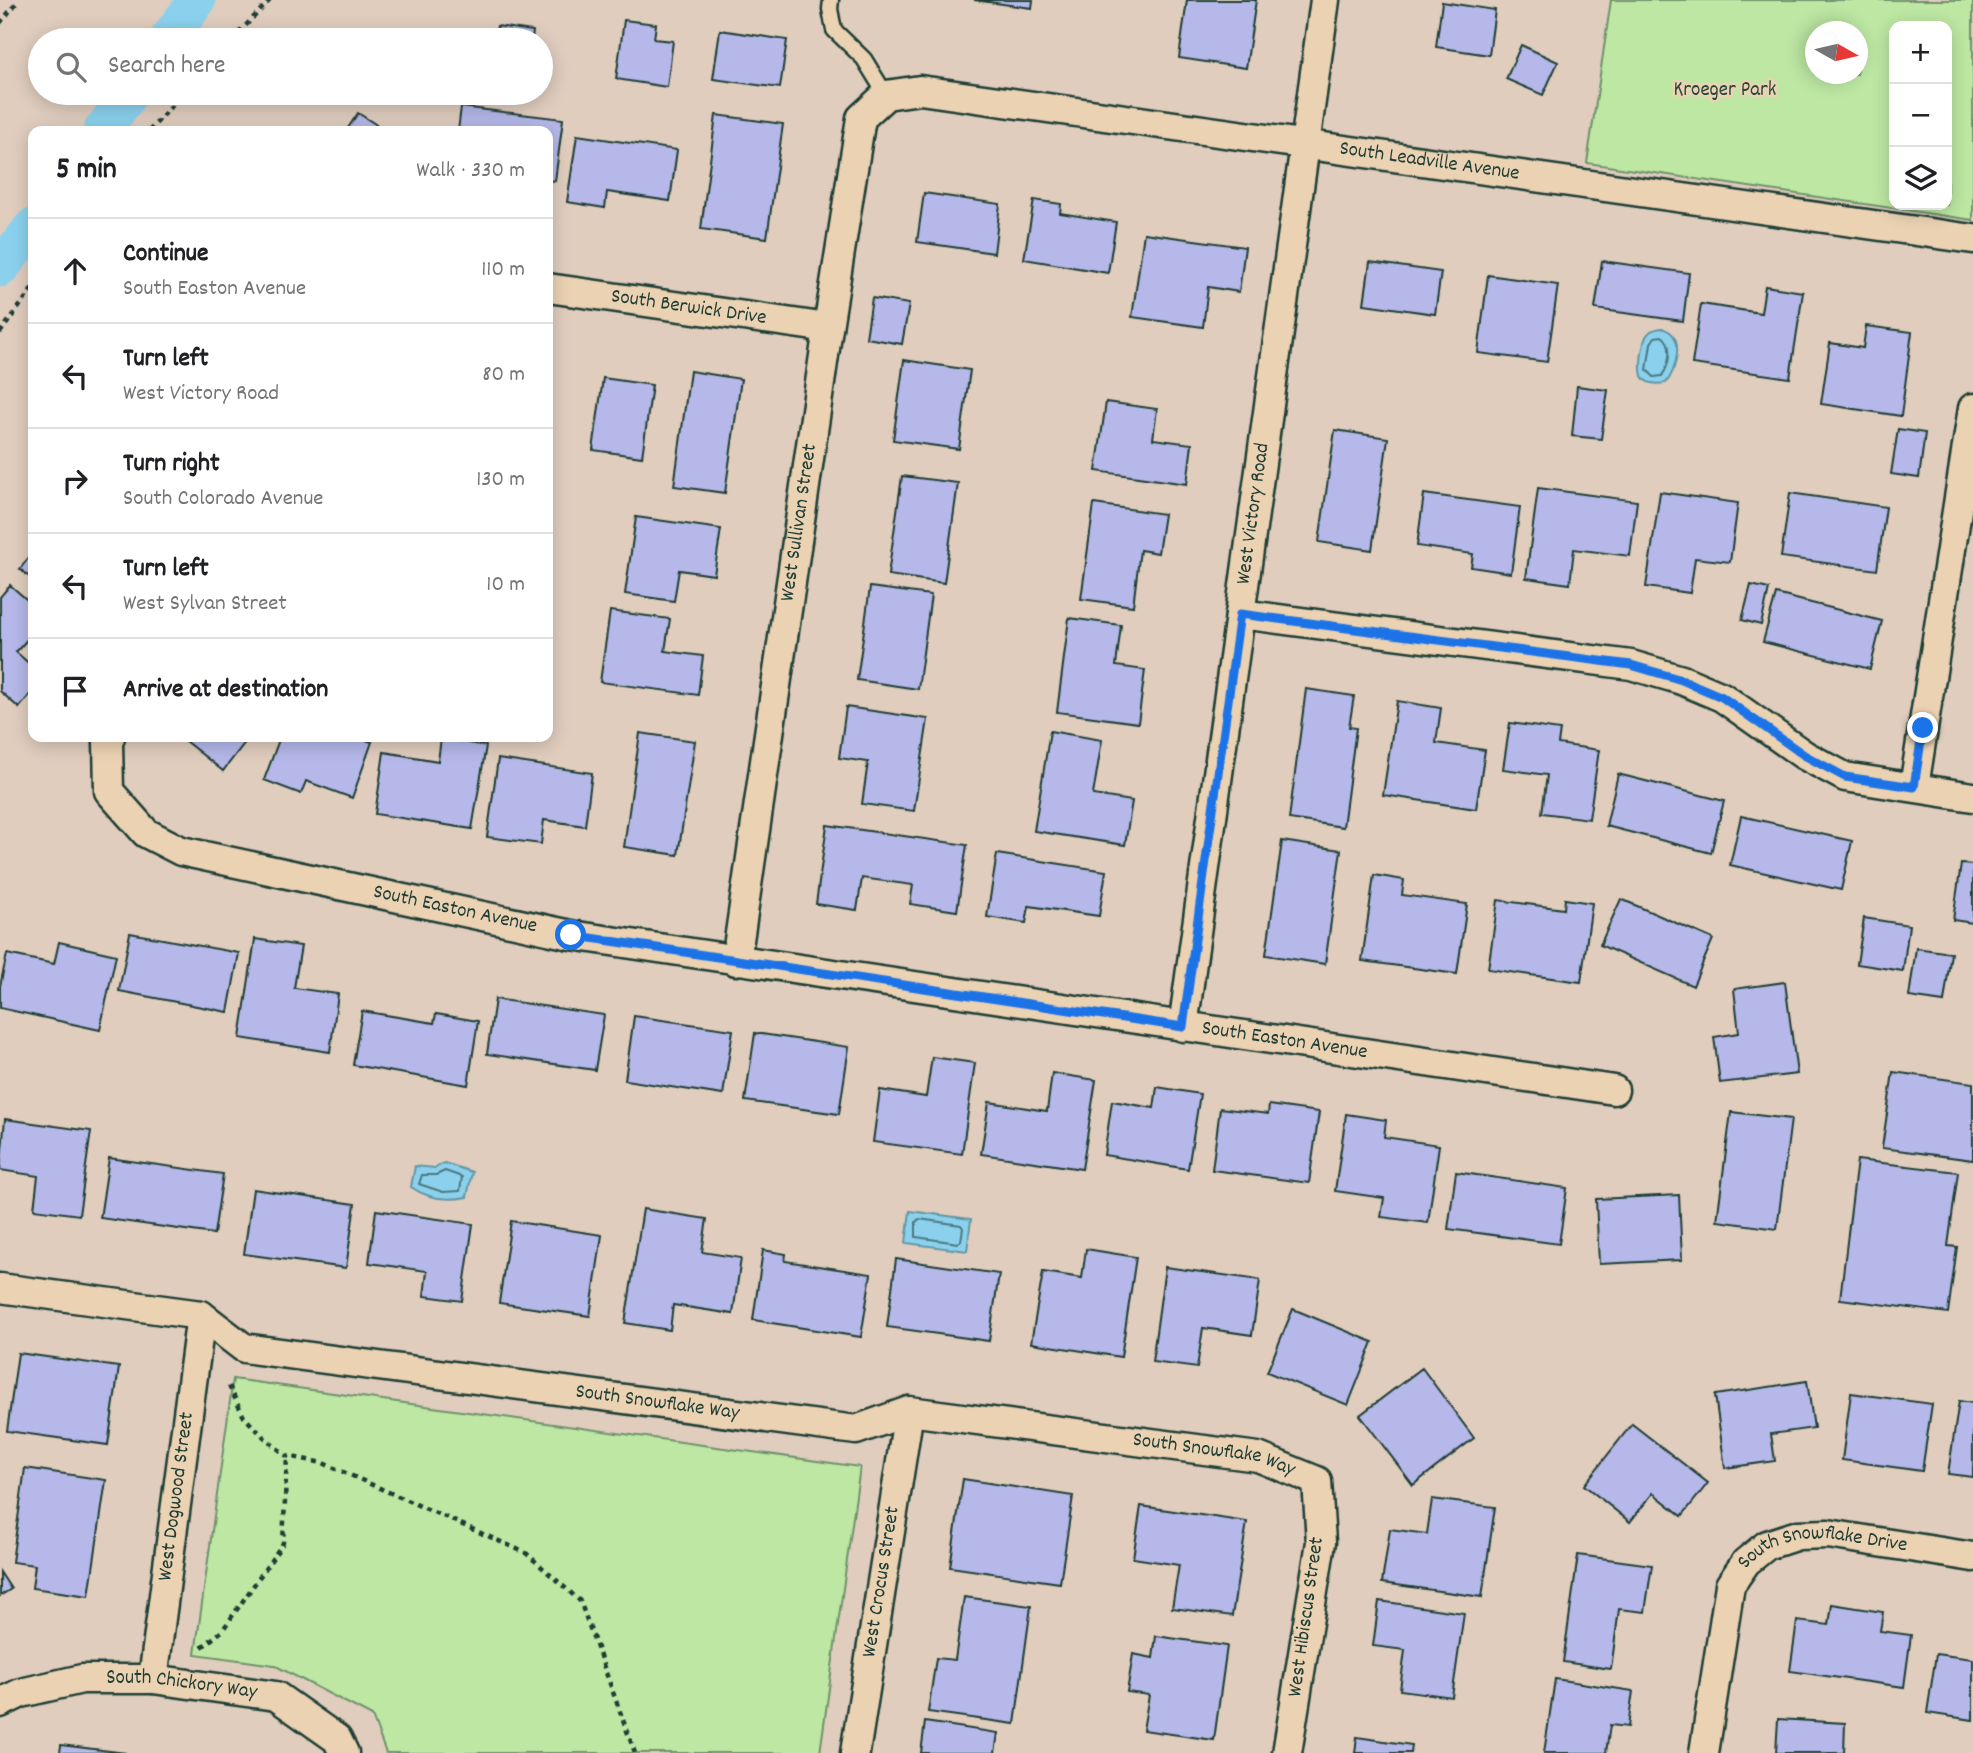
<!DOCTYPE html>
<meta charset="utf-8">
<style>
body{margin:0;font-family:Dekko,sans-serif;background:#f2f2f2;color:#202124}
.controls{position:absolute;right:21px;top:21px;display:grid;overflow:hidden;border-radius:14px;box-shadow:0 4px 18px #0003}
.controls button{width:63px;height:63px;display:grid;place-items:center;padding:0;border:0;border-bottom:2px solid #e0e0e0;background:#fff;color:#202124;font:35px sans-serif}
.compass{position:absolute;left:1805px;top:21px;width:63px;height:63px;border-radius:50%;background:#fff;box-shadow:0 4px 18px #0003;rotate:98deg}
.stop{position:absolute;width:21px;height:21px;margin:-16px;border:5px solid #1a73e8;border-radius:50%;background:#fff}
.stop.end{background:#1a73e8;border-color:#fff;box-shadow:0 2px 7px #0008}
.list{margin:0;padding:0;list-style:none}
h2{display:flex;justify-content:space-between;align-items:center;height:91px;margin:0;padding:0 28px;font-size:30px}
h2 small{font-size:23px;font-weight:400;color:#757577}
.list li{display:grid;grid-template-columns:46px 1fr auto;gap:21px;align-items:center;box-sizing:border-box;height:105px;padding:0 28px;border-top:2px solid #e0e0e0}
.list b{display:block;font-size:26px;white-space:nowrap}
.list p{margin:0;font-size:23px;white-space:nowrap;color:#757577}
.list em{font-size:23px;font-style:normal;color:#757577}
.icon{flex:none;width:38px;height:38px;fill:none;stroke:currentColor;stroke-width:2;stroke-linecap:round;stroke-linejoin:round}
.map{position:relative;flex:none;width:1973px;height:1753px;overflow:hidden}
.search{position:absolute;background:#fff;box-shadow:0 4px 18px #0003;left:28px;top:28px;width:525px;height:77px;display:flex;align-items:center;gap:18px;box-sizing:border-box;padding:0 24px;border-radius:38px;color:#757577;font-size:26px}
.panel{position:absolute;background:#fff;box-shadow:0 4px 18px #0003;left:28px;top:126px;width:525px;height:616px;border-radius:14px}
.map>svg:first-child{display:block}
</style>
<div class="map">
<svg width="1973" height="1753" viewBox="0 0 1973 1753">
<rect width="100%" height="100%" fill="#e0cdbe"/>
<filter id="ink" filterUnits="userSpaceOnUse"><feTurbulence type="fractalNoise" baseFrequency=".0143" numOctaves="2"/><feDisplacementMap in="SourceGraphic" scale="14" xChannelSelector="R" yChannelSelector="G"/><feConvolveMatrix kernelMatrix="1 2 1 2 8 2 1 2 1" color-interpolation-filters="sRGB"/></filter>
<g filter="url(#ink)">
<path fill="#bde7a3" stroke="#6e926c" stroke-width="2" fill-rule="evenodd" d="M1611 0H1973V220L1587 163ZM1894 26H1947V205H1894ZM1815 32H1857V74H1815Z
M233 1379 860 1467 820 1753H386L372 1716 274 1665 195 1654Z"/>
<path fill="#8bd1ed" stroke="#6096a3" stroke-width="2" d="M1662 328C1666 330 1670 331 1672 334 1683 345 1674 373 1666 383 1639 387 1639 374 1642 352 1644 344 1644 336 1651 331 1653 330 1660 328 1662 328Z
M444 1163 472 1172 467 1197C447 1201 428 1199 411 1187L415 1166 435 1168Z
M910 1211 971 1219 967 1251 906 1243Z"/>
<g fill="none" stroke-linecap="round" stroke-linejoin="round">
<path stroke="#4a787e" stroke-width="2" d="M1662 336C1674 344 1669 366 1662 376L1654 377 1647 370 1651 343 1655 337Z
M445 1171 462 1177 460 1191 443 1192 419 1184 422 1175H436Z
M919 1219 961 1225 963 1228 961 1241 958 1243 916 1237V1222Z"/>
<path stroke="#8bd1ed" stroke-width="38" d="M168 40 197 0
M102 131 130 93
M0 268 33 227"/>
</g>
<path fill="#b5b8e9" stroke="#1f3d34" stroke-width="2" d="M974 0H1033L1032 8Z
M1187 0H1256L1246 68 1179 58Z
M1442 2 1495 10 1489 55 1436 47Z
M624 20 656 24 654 39 673 41 667 87 616 79Z
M497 26 533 31 532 40H495Z
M720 30 787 40 780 88 713 79Z
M1521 45 1558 62 1543 95 1506 79Z
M461 107 563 119 555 181 548 180V131H458Z
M358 113 386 131H346Z
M716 115 783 124 767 238 701 229Z
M577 135 677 150 670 201 607 192 605 208 567 202Z
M924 193 1000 204 994 253 917 242Z
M1034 200 1061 204 1060 213 1116 222 1108 273 1024 259Z
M1144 233 1245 247 1239 292 1208 287 1203 327 1132 317Z
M1602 261 1689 273 1683 321 1595 309Z
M1370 262 1441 272 1435 314 1364 304Z
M1488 275 1558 285 1547 362 1478 353Z
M1765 286 1803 292 1790 378 1692 364 1701 304 1761 313Z
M872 298 909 304 902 344 866 338Z
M1866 326 1912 332 1901 416 1821 404 1830 343 1863 348Z
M904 360 970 370 959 449 893 440Z
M690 371 741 379 725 493 674 486Z
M603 378 652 385 642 457 593 450Z
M1577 386 1608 390 1601 439 1572 436Z
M1106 402 1157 409 1153 439 1192 444 1187 484 1096 471Z
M1898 429 1925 433 1919 478 1891 474Z
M1335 430 1388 438 1372 550 1319 542Z
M902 476 958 483 944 583 888 575Z
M1538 488 1637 501 1630 556 1574 549 1570 584 1526 578Z
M1660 492 1738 503 1730 562 1695 558 1690 593 1646 587Z
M1790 493 1886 507 1877 570 1781 557Z
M1424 494 1520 507 1511 573 1471 567 1473 554 1417 546Z
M1094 504 1164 514 1158 553 1140 550 1133 606 1081 599Z
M636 517 721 529 714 575 679 570 674 601 625 594Z
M33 552V580L20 569Z
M10 585 33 605V633L16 652 33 667V691L19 708 0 691V597Z
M1751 585 1769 589 1761 625 1742 620Z
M870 587 931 595 918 689 857 680Z
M1776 594 1882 621 1870 669 1763 642Z
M610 611 670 619 665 651 703 656 698 695 600 682Z
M1069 618 1121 625 1116 666 1145 670 1138 723 1057 712Z
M1306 689 1354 696 1349 727 1356 728 1343 827 1289 819Z
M1397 701 1441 708 1436 743 1485 750 1476 809 1383 795Z
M846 707 928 719 914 811 862 804 868 762 839 758Z
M1510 723 1560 730 1558 744 1599 750 1589 819 1542 813 1547 775 1503 769Z
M1050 731 1102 740 1093 795 1132 801 1125 845 1034 831Z
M640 733 695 741 678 855 624 847Z
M180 737H249L223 771Z
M280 737H357L372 742 352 798 306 781 301 794 264 780Z
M441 738 486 746 472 829 375 814 384 752 438 761Z
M498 759 592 773 585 826 544 820 541 844 487 837Z
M1618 774 1724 801 1711 853 1606 826Z
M1741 816 1852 841 1841 890 1730 865Z
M827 825 967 845 957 911 910 904 913 885 862 878 857 910 816 904Z
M1282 841 1341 850 1325 964 1266 955Z
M997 854 1106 871 1099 916 1029 906 1026 923 987 917Z
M1961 864 1973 865V923L1953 920Z
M1374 875 1404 880 1402 895 1467 904 1457 974 1362 961Z
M1565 899 1592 903 1581 982 1488 969 1498 900 1564 909Z
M1621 899 1713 939 1693 986 1600 945Z
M1864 918 1909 925 1903 971 1857 964Z
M130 933 239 953 228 1012 119 991Z
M255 939 301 946 294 988 338 994 330 1052 240 1038Z
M59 942 116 955 100 1030 0 1008V986L7 954 54 964Z
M1916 948 1951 953 1944 1002 1909 997Z
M1785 982 1797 1074 1720 1083 1714 1037 1739 1033 1734 989Z
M495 999 604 1015 595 1070 487 1054Z
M362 1011 434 1023 436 1014 478 1021 468 1085 353 1065Z
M634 1016 733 1030 723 1095 625 1080Z
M755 1033 849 1047 839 1114 745 1101Z
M932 1057 975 1063 962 1154 873 1142 880 1090 926 1097Z
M1893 1072 1973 1083V1160L1882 1148Z
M1052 1073 1096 1080 1082 1169 981 1154 989 1102 1047 1111Z
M1157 1087 1200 1094 1188 1169 1104 1155 1112 1101 1154 1108Z
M1269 1105 1319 1112 1309 1183 1212 1170 1220 1108 1268 1114Z
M1731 1112 1791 1119 1777 1229 1717 1221Z
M1346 1114 1386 1120 1384 1137 1439 1145 1428 1223 1381 1217 1384 1198 1335 1191Z
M5 1119 91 1131 79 1215 34 1209 38 1176 0 1170Z
M109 1158 223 1174 214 1234 100 1218Z
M1857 1160 1958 1172 1948 1246 1957 1247 1948 1313 1840 1299Z
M1456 1172 1567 1188 1559 1244 1448 1229Z
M253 1189 355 1204 346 1268 244 1254Z
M1679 1195 1682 1260 1599 1264 1596 1199Z
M643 1209 707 1219 702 1252 741 1258 733 1314 673 1305 670 1330 625 1323Z
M376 1210 473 1224 462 1301 424 1296 427 1271 369 1263Z
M511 1221 602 1235 590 1316 499 1303Z
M1086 1249 1136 1257 1121 1357 1031 1343 1043 1272 1082 1278Z
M763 1250 786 1254 785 1261 871 1274 861 1337 753 1320Z
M896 1259 999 1274 989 1341 887 1327Z
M1165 1267 1260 1280 1252 1335 1203 1328 1197 1368 1152 1362Z
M1293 1309 1373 1342 1348 1405 1267 1372Z
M18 1353 119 1367 108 1445 7 1431Z
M1422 1368 1474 1438 1413 1485 1360 1415Z
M1807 1381 1814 1428 1771 1434 1775 1461 1725 1468 1715 1395Z
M1851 1393 1932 1404 1922 1471 1842 1460Z
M1959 1401 1973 1403V1477L1948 1474Z
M1632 1424 1708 1483 1682 1516 1653 1493 1630 1522 1584 1485Z
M25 1468 106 1480 89 1596 32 1588 35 1565 12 1562Z
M963 1479 1073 1496 1060 1583 950 1567Z
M1432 1499 1495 1507 1482 1597 1382 1583 1390 1529 1427 1534Z
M1141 1506 1247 1522 1232 1616 1172 1608 1179 1565 1133 1558Z
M1578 1555 1652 1565 1645 1612 1619 1609 1611 1669 1563 1662Z
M0 1572 11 1589 0 1596Z
M964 1597 1031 1606 1015 1724 928 1712 936 1658 955 1660Z
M1379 1601 1464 1613 1452 1697 1400 1690 1405 1650 1373 1646Z
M1832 1604 1883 1612 1880 1631 1911 1635 1904 1687 1790 1671 1797 1621 1829 1625Z
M1156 1636 1227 1646 1214 1740 1143 1730 1149 1695 1127 1692 1133 1654 1153 1658Z
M1936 1654 1973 1659V1720L1927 1713Z
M1555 1679 1633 1691 1628 1727 1610 1725 1606 1753H1544Z
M1778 1719 1845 1723 1844 1753H1776Z
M925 1722 998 1733 995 1753H921Z
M1357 1737 1412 1745 1411 1753H1355Z
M61 1745 126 1753H60Z"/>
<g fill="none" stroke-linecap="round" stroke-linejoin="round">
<defs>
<path id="lane" d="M831 0 830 9 834 30 864 59 886 95"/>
<g id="street">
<path id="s1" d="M548 288 828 328"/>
<path d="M1240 614 1631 665 1682 680 1722 697 1804 755 1845 777 1973 797"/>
<path id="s2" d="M110 737 108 742 109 791 146 833 181 851 571 935 1614 1090"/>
<path d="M1914 787 1973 408"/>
<path id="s3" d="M736 961 828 328 861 118 886 95 920 90 1973 239"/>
<path id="s4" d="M1183 1027 1325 0"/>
<path id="s5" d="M0 1288 201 1315 244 1348 856 1430 909 1411 1258 1457 1317 1481 1321 1542 1287 1753"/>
<path id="s6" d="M153 1679 201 1315"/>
<path id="s7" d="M0 1703 21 1693 82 1679H153L276 1696 337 1739 344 1753"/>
<path id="s8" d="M855 1753 909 1411"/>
<path id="s9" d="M1704 1753 1730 1585 1746 1562 1767 1545 1798 1535 1828 1534 1973 1557"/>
</g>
</defs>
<use href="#lane" stroke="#1f3d34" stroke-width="19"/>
<use href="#street" stroke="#1f3d34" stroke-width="33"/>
<path stroke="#1f3d34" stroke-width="4.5" stroke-dasharray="5 5" stroke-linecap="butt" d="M0 23 19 0
M232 40 270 0
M149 131 184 93
M0 333 33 288
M229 1386 244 1417 267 1440 287 1456 323 1463 526 1553 580 1601 635 1753
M202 1647 222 1631 283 1543 287 1456"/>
<use href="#lane" stroke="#ebd2b3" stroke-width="14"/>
<use href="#street" stroke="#ebd2b3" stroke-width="28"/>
</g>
</g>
<g fill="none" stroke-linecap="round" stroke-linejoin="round" filter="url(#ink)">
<path stroke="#1a73e8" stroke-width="9" d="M571 935 1183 1027 1240 614 1631 665 1682 680 1722 697 1804 755 1845 777 1914 787 1923 728"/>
</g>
<g text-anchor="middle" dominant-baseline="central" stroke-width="5" stroke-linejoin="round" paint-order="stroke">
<g font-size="21" fill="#27463a" stroke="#ebd2b3">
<text x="1725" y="91">Kroeger Park</text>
</g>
<g font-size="21" fill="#1f3d34" stroke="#ebd2b3">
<text stroke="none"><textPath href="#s3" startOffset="1435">South Leadville Avenue</textPath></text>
<text stroke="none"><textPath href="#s1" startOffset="142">South Berwick Drive</textPath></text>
<text stroke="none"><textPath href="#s4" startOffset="518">West Victory Road</textPath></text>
<text stroke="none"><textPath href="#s3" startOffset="443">West Sullivan Street</textPath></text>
<text stroke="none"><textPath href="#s2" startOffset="430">South Easton Avenue</textPath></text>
<text stroke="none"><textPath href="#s2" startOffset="1270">South Easton Avenue</textPath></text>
<text stroke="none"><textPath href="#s5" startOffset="674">South Snowflake Way</textPath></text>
<text stroke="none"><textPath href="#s5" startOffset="1239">South Snowflake Way</textPath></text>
<text stroke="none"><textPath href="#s6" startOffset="184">West Dogwood Street</textPath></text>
<text stroke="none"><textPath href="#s9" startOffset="280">South Snowflake Drive</textPath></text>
<text stroke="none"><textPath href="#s8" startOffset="173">West Crocus Street</textPath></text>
<text transform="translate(1307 1617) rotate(-82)">West Hibiscus Street</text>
<text stroke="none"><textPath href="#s7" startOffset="186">South Chickory Way</textPath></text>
</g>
</g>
</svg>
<div class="controls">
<button>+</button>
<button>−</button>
<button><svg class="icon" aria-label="layers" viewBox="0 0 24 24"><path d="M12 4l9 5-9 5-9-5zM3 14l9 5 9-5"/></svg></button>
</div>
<svg class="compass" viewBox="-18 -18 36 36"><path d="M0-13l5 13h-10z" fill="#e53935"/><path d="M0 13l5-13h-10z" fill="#757577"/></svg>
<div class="stop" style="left:571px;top:935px"></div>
<div class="stop end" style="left:1923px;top:728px"></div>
<div class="search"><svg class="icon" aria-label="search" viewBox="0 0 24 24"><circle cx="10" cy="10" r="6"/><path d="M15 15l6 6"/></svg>Search here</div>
<section class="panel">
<h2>5 min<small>Walk · 330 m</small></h2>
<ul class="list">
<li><svg class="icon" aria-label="ahead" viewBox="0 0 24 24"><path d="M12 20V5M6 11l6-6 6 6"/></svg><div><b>Continue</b><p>South Easton Avenue</p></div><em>110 m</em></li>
<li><svg class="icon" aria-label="left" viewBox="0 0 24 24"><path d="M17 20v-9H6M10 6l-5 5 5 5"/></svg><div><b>Turn left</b><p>West Victory Road</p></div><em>80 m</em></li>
<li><svg class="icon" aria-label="right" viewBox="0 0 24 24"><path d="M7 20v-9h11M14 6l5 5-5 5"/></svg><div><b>Turn right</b><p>South Colorado Avenue</p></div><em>130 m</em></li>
<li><svg class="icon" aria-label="left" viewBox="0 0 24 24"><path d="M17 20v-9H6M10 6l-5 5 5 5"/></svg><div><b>Turn left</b><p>West Sylvan Street</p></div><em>10 m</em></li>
<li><svg class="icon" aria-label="arrive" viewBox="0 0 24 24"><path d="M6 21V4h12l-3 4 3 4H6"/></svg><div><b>Arrive at destination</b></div></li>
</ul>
</section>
</div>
